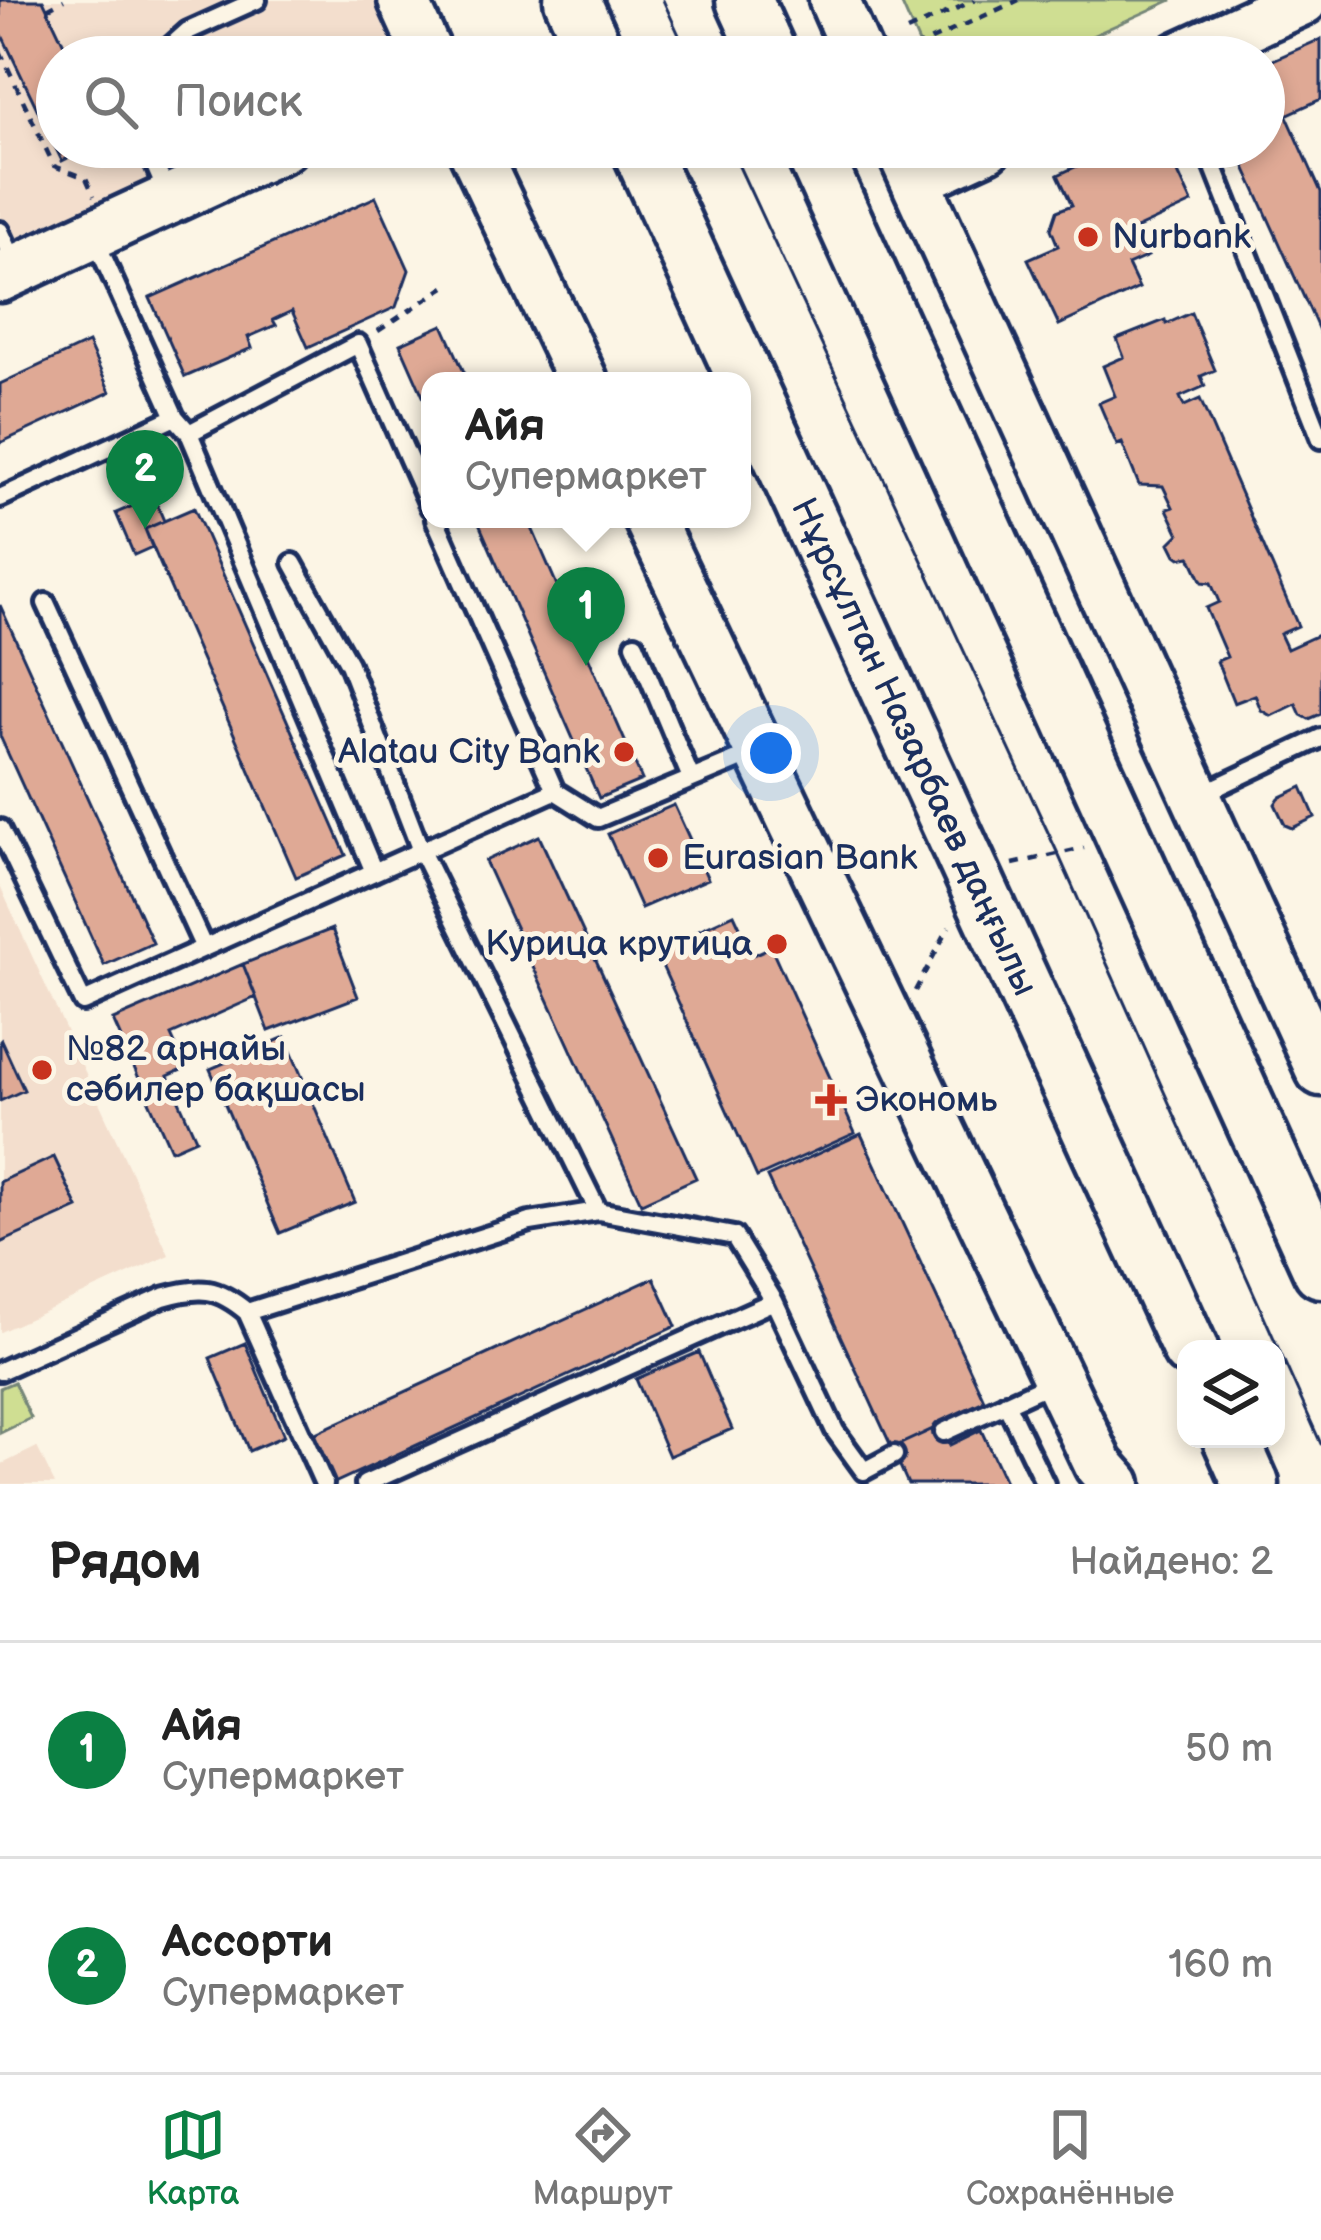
<!DOCTYPE html>
<html lang="ru">
<meta charset="utf-8">
<style>
body{margin:0;font-family:"Balsamiq Sans",sans-serif;background:#f2f2f2;color:#222}
.controls{position:absolute;right:36px;bottom:36px;display:grid;overflow:hidden;border-radius:24px;box-shadow:0 6px 18px #0003}
.controls button{width:108px;height:108px;display:grid;place-items:center;padding:0;border:0;border-bottom:3px solid #e0e0e0;background:#fff;color:#222;font:60px sans-serif}
.you{position:absolute;left:771px;top:753px;width:42px;height:42px;margin:-30px;border:9px solid #fff;border-radius:50%;background:#1a73e8;box-shadow:0 0 0 18px #1a73e833}
.badge{display:grid;place-items:center;width:78px;height:78px;border-radius:50%;background:#0b8043;color:#fff;font-size:39px;font-weight:700}
.pin{position:absolute;translate:-50% -99px;filter:drop-shadow(0 3px 6px #0008)}
.pin::after{content:'';position:absolute;top:63px;width:42px;height:36px;background:inherit;clip-path:polygon(0 0,100% 0,50% 100%)}
.popup{position:absolute;left:421px;top:372px;width:330px;height:156px;box-sizing:border-box;display:grid;place-content:center;border-radius:24px;background:#fff;filter:drop-shadow(0 3px 9px #0005);font-size:39px;white-space:nowrap;color:#767676}
.popup b{font-size:45px;color:#222}
.popup::after{content:'';position:absolute;left:50%;top:100%;margin-left:-24px;border:24px solid transparent;border-top-color:#fff}
.list{margin:0;padding:0;list-style:none}
h2{display:flex;justify-content:space-between;align-items:center;height:156px;margin:0;padding:0 48px;font-size:51px}
h2 small{font-size:39px;font-weight:400;color:#767676}
.list li{display:grid;grid-template-columns:78px 1fr auto;gap:36px;align-items:center;box-sizing:border-box;height:216px;padding:0 48px;border-top:3px solid #e0e0e0}
.list b{display:block;font-size:45px;white-space:nowrap}
.list p{margin:0;font-size:39px;white-space:nowrap;color:#767676}
.list em{font-size:39px;font-style:normal;color:#767676}
.icon{flex:none;width:66px;height:66px;fill:none;stroke:currentColor;stroke-width:2;stroke-linecap:round;stroke-linejoin:round}
.map{position:relative;flex:none;width:1321px;height:1484px;overflow:hidden}
.search{position:absolute;background:#fff;box-shadow:0 6px 18px #0003;left:36px;right:36px;top:36px;height:132px;display:flex;align-items:center;gap:30px;box-sizing:border-box;padding:0 42px;border-radius:66px;color:#767676;font-size:45px}
.sheet{height:588px;background:#fff}
nav{display:flex;justify-content:space-around;align-items:center;box-sizing:border-box;height:168px;border-top:3px solid #e0e0e0;background:#fff;font-size:33px;color:#767676}
nav a{display:grid;justify-items:center;gap:6px}
nav .on{color:#0b8043}
.map>svg:first-child{display:block}
</style>
<div class="map">
<svg width="1321" height="1484" viewBox="0 0 1321 1484">
<rect width="100%" height="100%" fill="#fcf5e5"/>
<filter id="ink" filterUnits="userSpaceOnUse"><feTurbulence type="fractalNoise" baseFrequency=".00833" numOctaves="2"/><feDisplacementMap in="SourceGraphic" scale="24" xChannelSelector="R" yChannelSelector="G"/><feConvolveMatrix kernelMatrix="1 2 1 2 8 2 1 2 1" color-interpolation-filters="sRGB"/></filter>
<g filter="url(#ink)">
<path fill="#f3decd" d="M0 0H393L414 57H57V147H251L0 262Z
M0 886 169 1255 0 1332Z
M37 1447 55 1484H0V1465Z"/>
<path fill="#cfde92" stroke="#758678" stroke-width="3" d="M900 0H1172L1045 57H925Z
M14 1382 31 1418 0 1433V1388Z"/>
<path fill="#dfa995" stroke="#1b2f5e" stroke-width="3" d="M0 0H43L70 57H57V147H90L62 161 0 31Z
M1321 39V99L1286 115 1264 64Z
M1282 105 1321 192V335L1236 147H1264V113Z
M1118 147H1166L1192 203 1136 229 1148 256 1128 265 1139 288 1059 325 1028 259 1058 246 1051 229 1057 211 1072 205 1058 175Z
M376 197 409 270 396 307 308 347 292 311 273 320 276 325 248 337 252 348 185 377 150 298Z
M1191 313 1215 370 1201 376 1205 386 1180 397 1184 406 1200 399 1298 626 1280 634 1287 649 1318 635 1321 641V714L1309 719 1301 715 1296 704 1271 716 1261 710 1255 695 1234 703 1217 661 1227 657 1206 608 1219 602 1211 583 1202 582 1190 556 1180 558 1176 555 1170 543 1179 534 1167 509 1173 507 1163 486 1139 485 1122 443 1117 445 1099 403 1115 396 1103 366 1124 357 1117 339 1165 320 1166 324Z
M443 325 468 381H430V412L400 344Z
M88 343 110 392 0 443V384Z
M154 497 164 521 145 529 152 547 134 555 116 513Z
M194 508 346 855 296 877 145 529Z
M477 519H528L642 780 599 798Z
M0 605 153 943 104 965 0 736Z
M1302 787 1315 817 1292 828 1285 825 1275 804 1279 798Z
M674 805 708 879 641 908 608 834Z
M539 836 696 1178 641 1203 485 861Z
M734 914 753 955 771 947 855 1133 757 1177 655 950Z
M332 929 358 997 269 1031 243 964Z
M243 964 256 997 171 1035 186 1068 168 1076 196 1139 171 1150 113 1020Z
M285 1037 355 1202 280 1233 210 1069Z
M1 1040 24 1090 0 1101V1041Z
M861 1134 986 1404 892 1448 767 1177Z
M54 1157 78 1208 0 1243V1182Z
M654 1278 676 1326 332 1484 309 1436Z
M245 1343 284 1436 249 1451 210 1358Z
M699 1352 732 1429 669 1456 636 1379Z
M942 1425 950 1445 981 1430 1006 1484H908L892 1448Z"/>
<g fill="none" stroke-linecap="round" stroke-linejoin="round">
<defs>
<path id="lane" d="M159 57 188 31 257 0
M147 147 167 193
M1206 147 1321 439
M0 231 17 268
M94 237 175 417
M189 433 358 344 430 507
M0 498 175 417 189 433 374 872
M435 519 555 791
M293 563 349 664 421 851 598 1211
M46 603 204 948
M635 644 691 778
M1198 796 1321 738
M0 829 83 1002 555 791 598 818 754 753
M247 1312 530 1222 598 1211 734 1236 774 1301 835 1431 864 1471 894 1455
M0 1371 163 1297C201 1286 217 1287 247 1312L324 1484
M1006 1403 1045 1484
M944 1432 1053 1382
M365 1484 774 1301"/>
<path id="secondary" d="M403 0 429 57
M834 0 859 57
M1179 57 1303 0
M472 147 583 381
M900 147 1321 1071
M915 180 987 147
M0 277 283 147
M649 519 1099 1465 1116 1484"/>
<g id="primary">
<path d="M572 0 598 57"/>
<path d="M744 0 770 57"/>
<path id="s1" d="M639 147 1190 1349"/>
<path d="M811 147 1321 1270"/>
<path d="M1231 1439 1251 1484"/>
</g>
</defs>
<use href="#lane" stroke="#1b2f5e" stroke-width="26"/>
<use href="#secondary" stroke="#1b2f5e" stroke-width="57"/>
<use href="#primary" stroke="#1b2f5e" stroke-width="63"/>
<path stroke="#1b2f5e" stroke-width="4.5" stroke-dasharray="9 9" stroke-linecap="butt" d="M47 9 64 0
M907 31 975 0
M914 48 1019 0
M0 51 54 166 86 178 94 196
M378 331 445 287
M1013 864 1084 848
M915 991 949 927"/>
<use href="#lane" stroke="#fcf5e5" stroke-width="16"/>
<use href="#secondary" stroke="#fcf5e5" stroke-width="48"/>
<use href="#primary" stroke="#fcf5e5" stroke-width="54"/>
<path stroke="#1b2f5e" stroke-width="3" d="M663 0 689 57
M730 147 1059 856 1321 1444"/>
</g>
</g>
<g fill="#c8321e" stroke="#fcf5e5" stroke-width="4.5">
<circle cx="1088" cy="237" r="12"/>
<circle cx="624" cy="752" r="12"/>
<circle cx="658" cy="858" r="12"/>
<circle cx="777" cy="944" r="12"/>
<circle cx="42" cy="1070" r="12"/>
<path d="M825 1082h12v12h12v12h-12v12h-12v-12h-12v-12h12z"/>
</g>
<g text-anchor="middle" dominant-baseline="central" stroke-width="10" stroke-linejoin="round" paint-order="stroke">
<g font-size="36" fill="#1b2f5e" stroke="#fcf5e5" text-anchor="start">
<text x="1112" y="237">Nurbank</text>
<text x="600" y="752" text-anchor="end">Alatau City Bank</text>
<text x="682" y="858">Eurasian Bank</text>
<text x="753" y="944" text-anchor="end">Курица крутица</text>
<text x="66" y="1049">№82 арнайы<tspan x="66" dy="41">сәбилер бақшасы</tspan></text>
<text x="855" y="1100">Экономь</text>
</g>
<g font-size="36" fill="#1b2f5e" stroke="#fcf5e5">
<text stroke="none"><textPath href="#s1" startOffset="660">Нұрсұлтан Назарбаев даңғылы</textPath></text>
</g>
</g>
</svg>
<div class="controls">
<button><svg class="icon" aria-label="layers" viewBox="0 0 24 24"><path d="M12 4l9 5-9 5-9-5zM3 14l9 5 9-5"/></svg></button>
</div>
<div class="you"></div>
<div class="pin badge" style="left:586px;top:666px">1</div>
<div class="popup"><b>Айя</b>Супермаркет</div>
<div class="pin badge" style="left:145px;top:529px">2</div>
<div class="search"><svg class="icon" aria-label="search" viewBox="0 0 24 24"><circle cx="10" cy="10" r="6"/><path d="M15 15l6 6"/></svg>Поиск</div>
</div>
<section class="sheet">
<h2>Рядом<small>Найдено: 2</small></h2>
<ul class="list">
<li><span class="badge">1</span><div><b>Айя</b><p>Супермаркет</p></div><em>50 m</em></li>
<li><span class="badge">2</span><div><b>Ассорти</b><p>Супермаркет</p></div><em>160 m</em></li>
</ul>
</section>
<nav>
<a class="on"><svg class="icon" aria-label="map" viewBox="0 0 24 24"><path d="M3 6l6-2 6 2 6-2v14l-6 2-6-2-6 2zM9 4v14M15 6v14"/></svg>Карта</a>
<a><svg class="icon" aria-label="directions" viewBox="0 0 24 24"><path d="M12 3l9 9-9 9-9-9zM9 14v-3h6M13 9l2 2-2 2"/></svg>Маршрут</a>
<a><svg class="icon" aria-label="saved" viewBox="0 0 24 24"><path d="M7 4h10v16l-5-4-5 4z"/></svg>Сохранённые</a>
</nav>
